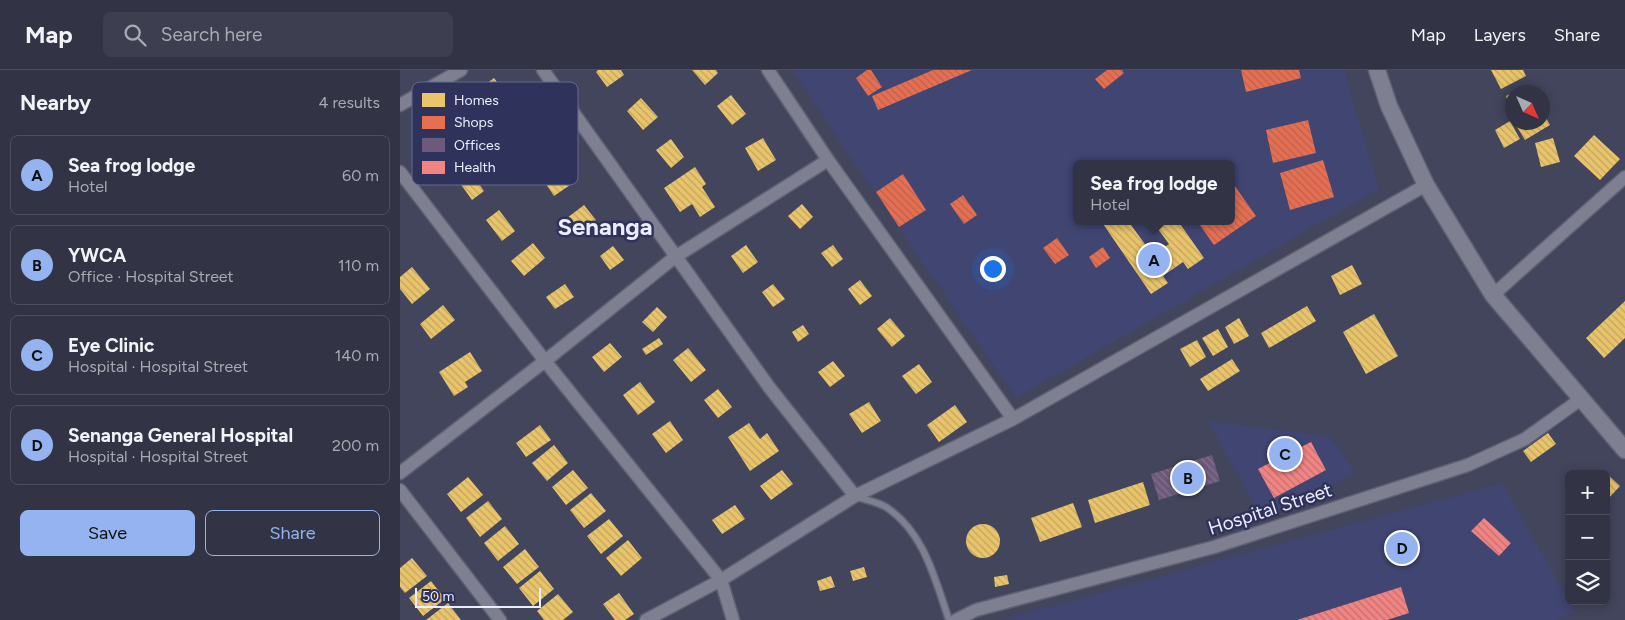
<!DOCTYPE html>
<meta charset="utf-8">
<style>
body{margin:0;font-family:Figtree,sans-serif;background:#3d3f50;color:#f1f3f6}
.controls{position:absolute;right:15px;bottom:15px;display:grid;overflow:hidden;border-radius:8px;box-shadow:0 2px 12px #0003}
.controls button{width:45px;height:45px;display:grid;place-items:center;padding:0;border:0;border-bottom:1px solid #4d4f5e;background:#323445;color:#f1f3f6;font:25px sans-serif}
.compass{position:absolute;left:1105px;top:15px;width:45px;height:45px;border-radius:50%;background:#323445;box-shadow:0 2px 12px #0003;rotate:135deg}
.scale{position:absolute;left:15px;bottom:12px;width:126px;box-sizing:border-box;padding-left:5px;border:2px solid #ebeefe;border-top:0;font-size:14px;line-height:18px;white-space:nowrap;color:#ebeefe;-webkit-text-stroke:4px #2f335b;paint-order:stroke}
.you{position:absolute;left:592px;top:198px;width:18px;height:18px;margin:-12px;border:4px solid #fff;border-radius:50%;background:#1a73e8;box-shadow:0 0 0 8px #1a73e833}
.badge{display:grid;place-items:center;width:32px;height:32px;border-radius:50%;background:#95b2f1;color:#111;font-size:16px;font-weight:700}
.pin{position:absolute;translate:-50% -50%;border:2px solid #fff;box-shadow:0 1px 5px #0006}
.popup{position:absolute;left:673px;top:90px;width:162px;height:65px;box-sizing:border-box;display:grid;place-content:center;border-radius:8px;background:#323445;filter:drop-shadow(0 1px 4px #0005);font-size:16px;white-space:nowrap;color:#a8aab3}
.popup b{font-size:19px;color:#f1f3f6}
.popup::after{content:'';position:absolute;left:50%;top:100%;margin-left:-10px;border:10px solid transparent;border-top-color:#323445}
.list{margin:0;padding:0;list-style:none}
h2{display:flex;justify-content:space-between;align-items:center;height:65px;margin:0;padding:0 20px;font-size:21px}
h2 small{font-size:16px;font-weight:400;color:#a8aab3}
.list li{display:grid;grid-template-columns:32px 1fr auto;gap:15px;align-items:center;box-sizing:border-box;height:80px;margin:0 10px 10px;padding:0 10px;border:1px solid #4d4f5e;border-radius:8px}
.list b{display:block;font-size:19px;white-space:nowrap}
.list p{margin:0;font-size:16px;white-space:nowrap;color:#a8aab3}
.list em{font-size:16px;font-style:normal;color:#a8aab3}
.actions{display:flex;gap:10px;padding:15px 20px}
.actions a{flex:1;padding:11px 0;border:1px solid #95b2f1;border-radius:8px;text-align:center;font-size:18px;color:#95b2f1}
.actions .main{background:#95b2f1;color:#111}
.icon{flex:none;width:28px;height:28px;fill:none;stroke:currentColor;stroke-width:2;stroke-linecap:round;stroke-linejoin:round}
.map{position:relative;flex:none;width:1225px;height:550px;overflow:hidden}
header{display:flex;align-items:center;gap:30px;box-sizing:border-box;height:70px;padding:0 25px;background:#323445;border-bottom:1px solid #4d4f5e}
header strong{font-size:24px}
nav{display:flex;gap:28px;margin-inline-start:auto;font-size:18px}
.search{width:350px;height:45px;background:#3d3f50;display:flex;align-items:center;gap:12px;box-sizing:border-box;padding:0 18px;border-radius:8px;color:#a8aab3;font-size:19px}
main{display:flex}
aside{flex:1;background:#323445}
.map>svg:first-child{display:block}
</style>
<header>
<strong>Map</strong>
<div class="search"><svg class="icon" aria-label="search" viewBox="0 0 24 24"><circle cx="10" cy="10" r="6"/><path d="M15 15l6 6"/></svg>Search here</div>
<nav><a>Map</a><a>Layers</a><a>Share</a></nav>
</header>
<main>
<aside>
<h2>Nearby<small>4 results</small></h2>
<ul class="list">
<li><span class="badge">A</span><div><b>Sea frog lodge</b><p>Hotel</p></div><em>60 m</em></li>
<li><span class="badge">B</span><div><b>YWCA</b><p>Office · Hospital Street</p></div><em>110 m</em></li>
<li><span class="badge">C</span><div><b>Eye Clinic</b><p>Hospital · Hospital Street</p></div><em>140 m</em></li>
<li><span class="badge">D</span><div><b>Senanga General Hospital</b><p>Hospital · Hospital Street</p></div><em>200 m</em></li>
</ul>
<div class="actions"><a class="main">Save</a><a>Share</a></div>
</aside>
<div class="map">
<svg width="1225" height="550" viewBox="0 0 1225 550">
<defs>
<pattern id="homes-back-hatch" width="6" height="6" patternUnits="userSpaceOnUse" patternTransform="scale(1.25)"><rect width="6" height="6" fill="#e9c46a"/><path d="M-1 5l2 2M0 0l6 6M5-1l2 2" fill="none" stroke="#c0a562"/></pattern>
<pattern id="shops-back-hatch" width="6" height="6" patternUnits="userSpaceOnUse" patternTransform="scale(1.25)"><rect width="6" height="6" fill="#e76f51"/><path d="M-1 5l2 2M0 0l6 6M5-1l2 2" fill="none" stroke="#b76350"/></pattern>
<pattern id="offices-back-hatch" width="6" height="6" patternUnits="userSpaceOnUse" patternTransform="scale(1.25)"><rect width="6" height="6" fill="#6d597a"/><path d="M-1 5l2 2M0 0l6 6M5-1l2 2" fill="none" stroke="#82718e"/></pattern>
<pattern id="health-back-hatch" width="6" height="6" patternUnits="userSpaceOnUse" patternTransform="scale(1.25)"><rect width="6" height="6" fill="#f28482"/><path d="M-1 5l2 2M0 0l6 6M5-1l2 2" fill="none" stroke="#be7272"/></pattern>
</defs>
<rect width="100%" height="100%" fill="#42455c"/>
<path fill="#404572" fill-rule="evenodd" d="M393 0H944L979 119 616 328 441 74ZM676 94H832V151H676Z
M808 351 929 366 956 403 862 448Z
M1102 413 1175 542 1153 550H602Z"/>
<path fill="url(#homes-back-hatch)" d="M198 0H221L224 5 207 17 196 2Z
M292 0H316L318 3 305 15Z
M1091 0H1123L1126 6 1101 19Z
M94 8 111 31 95 42 78 20Z
M1112 23V42L1106 26Z
M331 25 346 44 332 55 317 36Z
M241 28 258 47 243 60 227 41Z
M1142 41 1150 55 1125 70 1114 52H1142Z
M1110 51 1120 69 1104 78 1095 60Z
M126 53 143 77 129 87 112 63Z
M36 56 53 78 39 88 22 67Z
M1194 65 1220 89 1200 110 1174 86Z
M363 68 376 90 358 101 345 78Z
M1153 68 1160 92 1141 97 1135 73Z
M271 69 284 87 271 98 256 80Z
M160 96 173 113 154 126 142 108Z
M295 97 306 114 302 117 315 137 300 147 292 134 280 142 264 118Z
M69 100 84 121 72 130 57 109Z
M402 134 413 147 400 159 388 146Z
M184 135 196 150 179 163 167 148Z
M99 140 115 161 102 171 86 150Z
M701 151H728L753 185 769 174 752 151H778L804 188 788 199 783 192 763 206 768 213 751 224Z
M133 173 145 188 124 206 111 191Z
M346 175 358 192 343 203 331 186Z
M433 175 443 189 432 197 421 183Z
M213 176 224 190 210 200 200 186Z
M952 195 962 214 940 225 931 206Z
M12 197 30 219 12 234 0 219V207Z
M460 210 472 226 460 235 448 219Z
M165 214 174 227 155 239 146 227Z
M373 214 385 229 373 237 362 222Z
M1225 231V268L1204 288 1186 268Z
M43 235 55 250 31 269 20 254Z
M907 236 916 251 869 278 861 263Z
M257 237 267 247 253 262 242 252Z
M974 244 998 286 966 304 943 262Z
M490 248 505 266 492 277 477 259Z
M839 248 849 266 834 274 825 257Z
M403 255 409 264 398 272 392 262Z
M818 259 828 277 813 286 802 268Z
M259 268 263 274 246 285 242 279Z
M797 270 806 287 790 297 780 279Z
M210 273 222 287 204 302 192 287Z
M288 278 306 300 291 312 273 290Z
M70 282 82 301 65 312 68 317 54 326 39 302Z
M832 289 840 301 808 321 800 309Z
M433 291 445 306 430 317 418 302Z
M519 294 532 312 516 324 502 306Z
M240 312 255 332 238 345 223 325Z
M318 319 332 337 318 348 304 330Z
M469 332 481 351 462 363 449 344Z
M555 335 567 352 539 372 527 355Z
M270 351 283 370 266 383 252 364Z
M349 353 360 369 367 363 379 381 350 401 328 367Z
M140 355 151 370 126 387 116 373Z
M1148 363 1156 374 1131 392 1123 381Z
M154 375 168 393 147 411 132 393Z
M173 400 188 418 166 435 152 417Z
M382 400 393 414 371 430 360 416Z
M1206 403 1220 416 1207 430 1206 429Z
M68 407 83 425 61 442 47 424Z
M743 412 750 435 695 453 688 430Z
M191 423 206 441 184 458 170 440Z
M88 431 102 449 80 467 66 448Z
M673 433 682 457 640 472 631 448Z
M335 435 345 449 322 464 312 450Z
M209 449 223 466 201 484 187 466Z
M566 471a17 17 0 1 1 34 0a17 17 0 1 1-34 0Z
M105 456 119 474 98 491 84 473Z
M228 470 242 488 221 506 206 488Z
M125 479 139 497 117 514 103 497Z
M12 488 27 506 5 523 0 517V498Z
M464 497 467 507 453 511 450 501Z
M140 501 154 519 133 536 119 518Z
M607 505 609 514 595 517 594 507Z
M431 506 435 517 420 521 417 511Z
M31 511 45 529 23 546 9 528Z
M219 523 234 544 225 550H215L203 534Z
M158 524 173 542 163 550H144L137 541Z
M48 533 61 550H26Z"/>
<path fill="url(#shops-back-hatch)" d="M467 0H471L482 17 468 26 456 8Z
M533 0H572L478 40 472 26Z
M707 0H722L724 3 704 19 695 9Z
M841 0H899L901 8 846 22Z
M908 50 916 83 873 93 866 60Z
M923 90 934 127 890 140 880 103Z
M503 104 526 140 499 157 476 122Z
M832 112 856 146 814 175 797 151H832Z
M563 125 577 145 564 154 550 134Z
M657 168 669 185 655 194 643 178Z
M703 177 710 188 696 198 689 187Z"/>
<path fill="url(#offices-back-hatch)" d="M812 385 820 411 759 430 751 404Z"/>
<path fill="url(#health-back-hatch)" d="M911 372 926 400 874 428 858 399Z
M1084 448 1111 473 1099 486 1071 461Z
M1001 517 1009 543 987 550H897Z"/>
<g fill="none" stroke-linecap="round" stroke-linejoin="round">
<defs>
<path id="service" d="M457 427C466 430 478 432 486 437 524 462 535 509 549 550"/>
<path id="minor" d="M143 0 369 317 455 426
M368 0 428 90 613 349
M0 35 61 0
M0 102 145 291 321 510 333 550
M1093 225 1225 107
M0 403 145 291 275 187 428 90
M0 420 100 550
M246 550 321 510 455 426 613 349 1026 115
M556 550 576 540 814 477 1068 395 1125 369 1181 329"/>
<path id="tertiary" d="M977 0 989 36 1026 115 1093 225 1225 380"/>
</defs>
<use href="#service" stroke="#5f6172" stroke-width="9"/>
<use href="#minor" stroke="#5f6172" stroke-width="15"/>
<use href="#tertiary" stroke="#5f6172" stroke-width="19"/>
<use href="#service" stroke="#7e8092" stroke-width="6"/>
<use href="#minor" stroke="#7e8092" stroke-width="12"/>
<use href="#tertiary" stroke="#7e8092" stroke-width="16"/>
</g>
<g text-anchor="middle" dominant-baseline="central" stroke-width="5" stroke-linejoin="round" paint-order="stroke">
<g font-size="19" fill="#ebeefe" stroke="#2f335b">
<text transform="translate(870 439) rotate(-18)">Hospital Street</text>
</g>
<g font-size="24" font-weight="bold" fill="#ebeefe" stroke="#2f335b">
<text x="205" y="156">Senanga</text>
</g>
</g>
<rect x="12" y="12" width="166" height="103" rx="8" fill="#2f335b" stroke="#676b8c" stroke-width="1"/>
<rect x="22" y="23" width="23" height="14" fill="#e9c46a"/>
<rect x="22" y="46" width="23" height="13" fill="#e76f51"/>
<rect x="22" y="68" width="23" height="14" fill="#6d597a"/>
<rect x="22" y="91" width="23" height="13" fill="#f28482"/>
<g font-size="14" fill="#ebeefe">
<text x="54" y="35">Homes</text>
<text x="54" y="57">Shops</text>
<text x="54" y="80">Offices</text>
<text x="54" y="102">Health</text>
</g>
</svg>
<div class="controls">
<button>+</button>
<button>−</button>
<button><svg class="icon" aria-label="layers" viewBox="0 0 24 24"><path d="M12 4l9 5-9 5-9-5zM3 14l9 5 9-5"/></svg></button>
</div>
<svg class="compass" viewBox="-18 -18 36 36"><path d="M0-13l5 13h-10z" fill="#e53935"/><path d="M0 13l5-13h-10z" fill="#a8aab3"/></svg>
<div class="scale">50 m</div>
<div class="you"></div>
<div class="pin badge" style="left:754px;top:190px">A</div>
<div class="popup"><b>Sea frog lodge</b>Hotel</div>
<div class="pin badge" style="left:788px;top:408px">B</div>
<div class="pin badge" style="left:885px;top:384px">C</div>
<div class="pin badge" style="left:1002px;top:478px">D</div>
</div>
</main>
